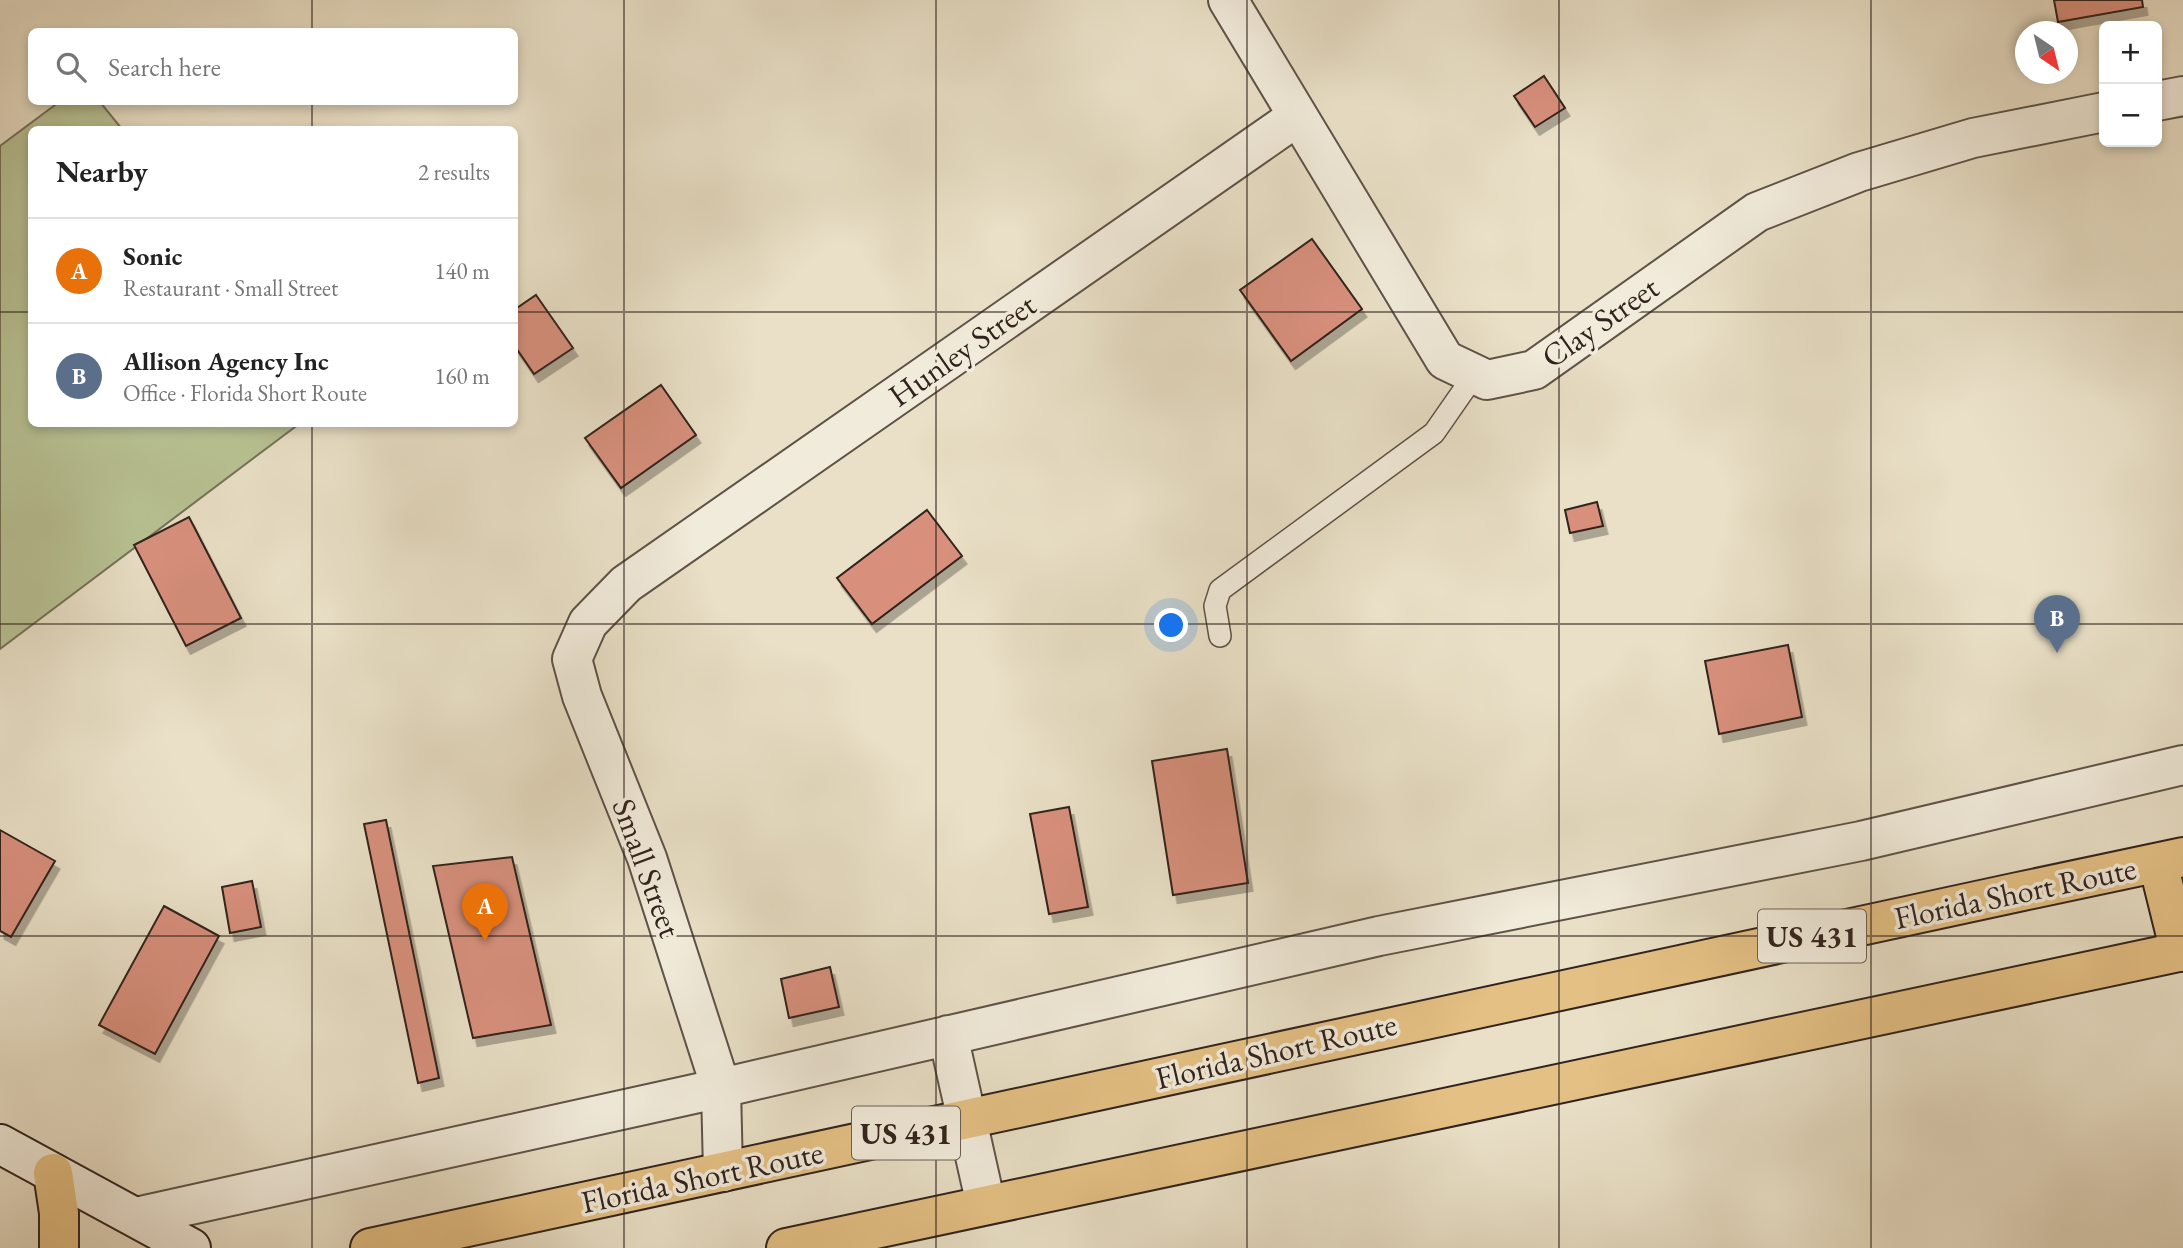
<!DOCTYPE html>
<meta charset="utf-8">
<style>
body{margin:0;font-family:"EB Garamond",serif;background:#f2f2f2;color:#222}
.controls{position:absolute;right:21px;top:21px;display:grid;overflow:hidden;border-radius:10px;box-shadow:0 4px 10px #0003}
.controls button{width:63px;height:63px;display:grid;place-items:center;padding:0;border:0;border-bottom:2px solid #e0e0e0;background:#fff;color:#222;font:35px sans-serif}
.compass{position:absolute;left:2015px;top:21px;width:63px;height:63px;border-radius:50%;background:#fff;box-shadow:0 4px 10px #0003;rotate:145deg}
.you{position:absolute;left:1172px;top:626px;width:24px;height:24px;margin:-18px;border:5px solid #fff;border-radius:50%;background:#1a73e8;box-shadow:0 0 0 10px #1a73e833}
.badge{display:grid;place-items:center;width:46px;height:46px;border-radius:50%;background:#111827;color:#fff;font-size:23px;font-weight:700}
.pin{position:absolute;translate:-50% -58px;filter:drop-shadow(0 2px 4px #0008)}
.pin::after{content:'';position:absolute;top:37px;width:24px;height:21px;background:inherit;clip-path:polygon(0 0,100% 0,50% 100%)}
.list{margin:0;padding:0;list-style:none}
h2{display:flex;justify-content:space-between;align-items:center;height:91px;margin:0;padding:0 28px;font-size:30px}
h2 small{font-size:23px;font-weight:400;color:#767676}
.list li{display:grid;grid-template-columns:46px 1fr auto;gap:21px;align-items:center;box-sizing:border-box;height:105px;padding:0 28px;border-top:2px solid #e0e0e0}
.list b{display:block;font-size:26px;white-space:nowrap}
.list p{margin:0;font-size:23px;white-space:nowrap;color:#767676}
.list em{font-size:23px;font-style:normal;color:#767676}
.icon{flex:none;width:38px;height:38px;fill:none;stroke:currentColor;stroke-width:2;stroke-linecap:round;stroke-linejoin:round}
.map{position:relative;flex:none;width:2183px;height:1248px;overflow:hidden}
.search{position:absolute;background:#fff;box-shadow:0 4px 10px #0003;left:28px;top:28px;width:490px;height:77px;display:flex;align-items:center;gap:18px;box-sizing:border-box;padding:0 24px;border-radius:10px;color:#767676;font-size:26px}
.panel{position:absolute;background:#fff;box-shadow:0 4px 10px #0003;left:28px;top:126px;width:490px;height:301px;border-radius:10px}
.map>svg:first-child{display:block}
</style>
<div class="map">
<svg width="2183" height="1248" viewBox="0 0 2183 1248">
<defs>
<filter id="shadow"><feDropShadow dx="4.5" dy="8" stdDeviation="0" flood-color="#0004"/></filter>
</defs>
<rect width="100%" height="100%" fill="#e9e0c7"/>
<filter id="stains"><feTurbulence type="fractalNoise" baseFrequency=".00286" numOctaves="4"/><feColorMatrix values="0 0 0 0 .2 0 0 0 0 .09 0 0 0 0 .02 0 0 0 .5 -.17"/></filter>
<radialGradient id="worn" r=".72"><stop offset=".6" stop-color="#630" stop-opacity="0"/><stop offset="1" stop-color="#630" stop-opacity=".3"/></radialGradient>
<path fill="#b8c294" stroke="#747258" stroke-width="2" d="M59 102H100L122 129 32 130V424H299L0 649V146Z"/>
<path fill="#d8907d" stroke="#30221c" stroke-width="2" filter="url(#shadow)" d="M2054 0H2142L2143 7 2058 22Z
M1544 76 1565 108 1535 127 1514 96Z
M1312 239 1362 309 1291 361 1240 290Z
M536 295 573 348 534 374 514 345V310Z
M661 385 696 435 621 488 585 438Z
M1597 502 1603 526 1570 533 1565 510Z
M927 510 962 556 872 624 837 578Z
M189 517 241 618 186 646 134 545Z
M1788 645 1802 717 1719 734 1705 661Z
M1227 749 1248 883 1173 895 1152 761Z
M1069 807 1088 907 1049 914 1030 814Z
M386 820 439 1078 418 1083 364 824Z
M0 830 55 861 11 937 0 931Z
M512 857 551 1025 473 1038 433 866Z
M252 881 261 927 230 933 222 887Z
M164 906 219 936 155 1054 99 1025Z
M830 967 839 1007 789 1018 781 979Z"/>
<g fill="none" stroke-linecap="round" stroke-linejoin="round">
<defs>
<path id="lane" d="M1220 636 1215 606 1220 590 1434 433 1475 374"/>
<path id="street" d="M1228 0 1445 360 1487 380 1534 370 1757 212 1859 172 1973 138 2104 112
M2157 101 2183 96
M948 1035 986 1205
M723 1172 721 1088 647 858 582 696 572 659 588 623 626 584 1298 116
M136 1217 721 1088 1379 936 1861 841 2183 765"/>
<path id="secondary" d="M0 1144 191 1248"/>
<path id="highway" d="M2158 863 2180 952
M53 1173 59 1213V1248
M370 1248C974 1118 1578 985 2183 857
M786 1248 2183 951"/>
</defs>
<use href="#lane" stroke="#5e5247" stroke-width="24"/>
<use href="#street" stroke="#5e5247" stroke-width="42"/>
<use href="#secondary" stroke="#30221c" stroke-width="42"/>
<use href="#highway" stroke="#30221c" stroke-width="42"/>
<use href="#lane" stroke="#f1ebdb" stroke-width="21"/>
<use href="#street" stroke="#f1ebdb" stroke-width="38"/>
<use href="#secondary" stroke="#f1ebdb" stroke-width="38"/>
<use href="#highway" stroke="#e4c084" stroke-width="38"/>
</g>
<path fill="none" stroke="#30221c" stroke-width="2" stroke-opacity="0.55" d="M312 0V32M624 0V1248M936 0V1248M1247 0V1248M1559 0V1248M1871 0V1248M312 102V130M0 312H32M514 312H2183M312 424V1248M0 624H2183M0 936H2183"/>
<g text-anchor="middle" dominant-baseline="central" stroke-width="7" stroke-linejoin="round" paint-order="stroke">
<g fill="#f1ebdb" stroke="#6a5e55" stroke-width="2">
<rect x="1758" y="909.5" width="108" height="53" rx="5"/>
<rect x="852" y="1106.5" width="108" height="53" rx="5"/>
</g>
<g font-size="30" font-weight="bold" fill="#30221c">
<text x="1812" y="936">US 431</text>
<text x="906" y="1133">US 431</text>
</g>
<g font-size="32" fill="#30221c" stroke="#f1ebdb">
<text transform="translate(1600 322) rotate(-35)">Clay Street</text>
<text transform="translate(962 350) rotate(-35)">Hunley Street</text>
<text transform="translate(647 868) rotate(70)">Small Street</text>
<text transform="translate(2015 893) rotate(-12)">Florida Short Route</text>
<text transform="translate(1276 1051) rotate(-13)">Florida Short Route</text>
<text transform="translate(702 1177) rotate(-12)">Florida Short Route</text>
</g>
</g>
<rect width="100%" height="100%" filter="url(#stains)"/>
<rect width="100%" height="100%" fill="url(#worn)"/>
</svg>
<div class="controls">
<button>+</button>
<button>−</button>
</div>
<svg class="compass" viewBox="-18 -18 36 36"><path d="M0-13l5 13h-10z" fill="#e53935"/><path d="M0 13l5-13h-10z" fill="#767676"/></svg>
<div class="you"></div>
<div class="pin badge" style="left:485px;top:941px;background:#e8710a">A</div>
<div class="pin badge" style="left:2057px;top:653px;background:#5c6f8a">B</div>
<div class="search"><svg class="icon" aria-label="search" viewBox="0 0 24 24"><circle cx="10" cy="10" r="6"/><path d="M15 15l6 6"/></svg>Search here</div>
<section class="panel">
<h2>Nearby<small>2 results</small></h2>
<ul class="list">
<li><span class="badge" style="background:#e8710a">A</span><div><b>Sonic</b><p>Restaurant · Small Street</p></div><em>140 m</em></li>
<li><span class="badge" style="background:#5c6f8a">B</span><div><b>Allison Agency Inc</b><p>Office · Florida Short Route</p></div><em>160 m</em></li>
</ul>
</section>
</div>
